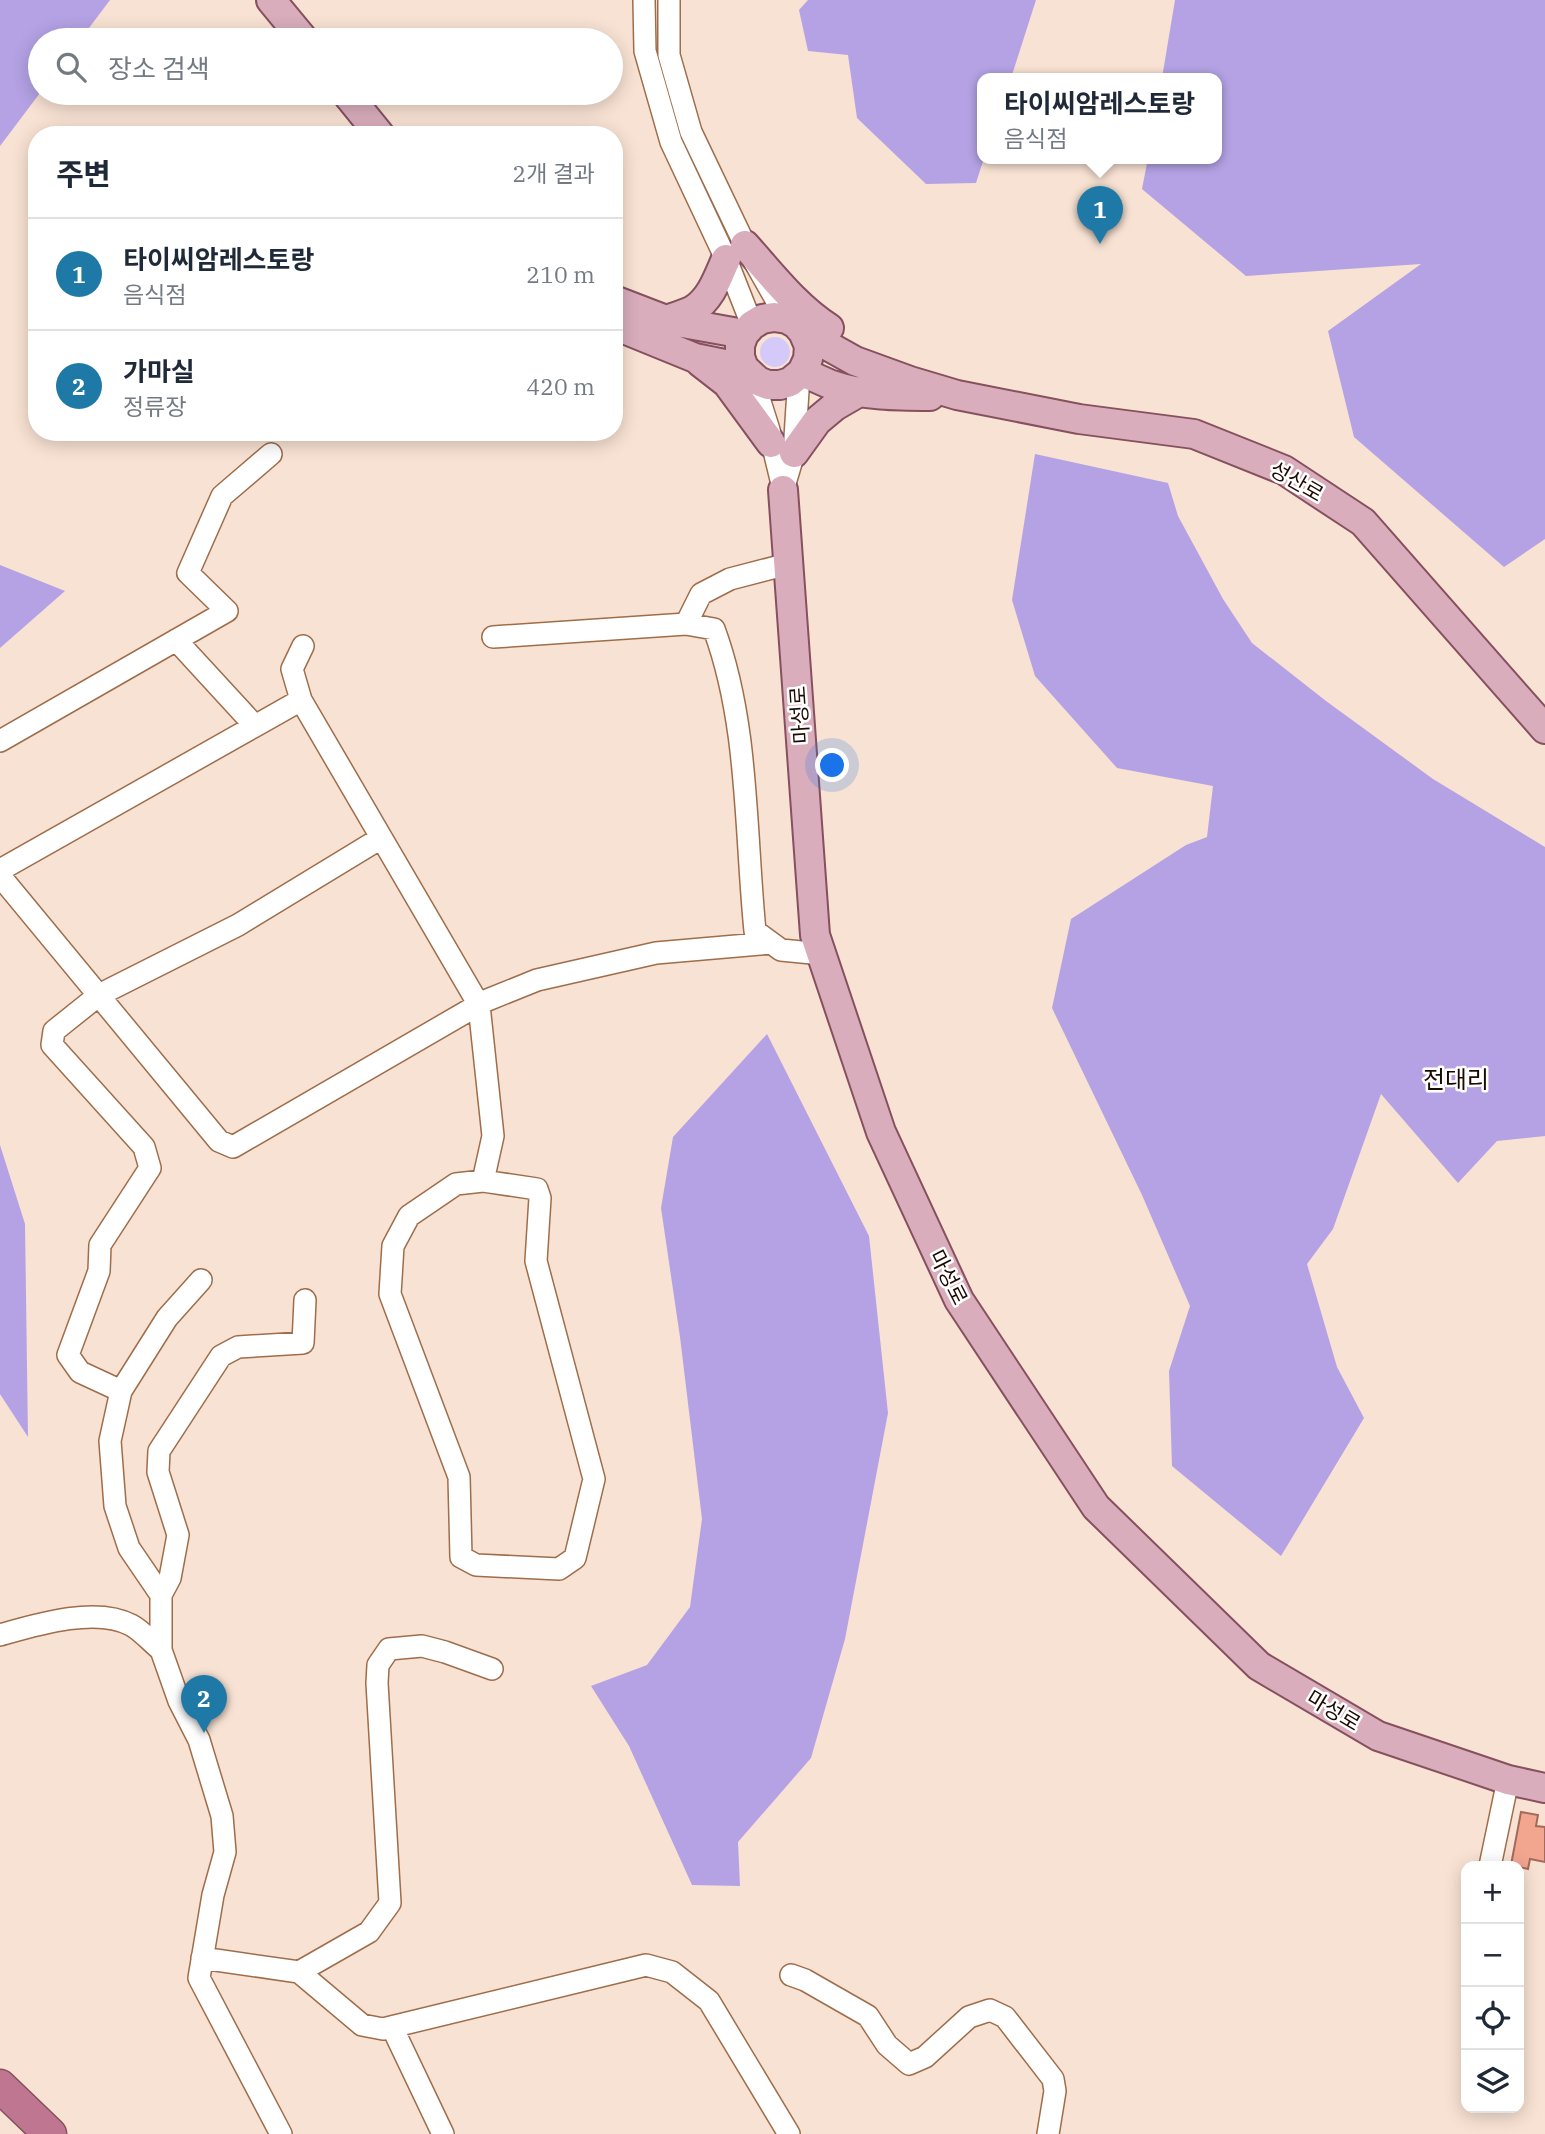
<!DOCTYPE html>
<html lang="ko">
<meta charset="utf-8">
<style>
body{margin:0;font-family:"IBM Plex Serif","Noto Sans KR",serif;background:#f2f2f3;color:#1f2937}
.controls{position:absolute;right:21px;bottom:21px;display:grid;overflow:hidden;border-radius:14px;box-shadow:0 4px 18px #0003}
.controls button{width:63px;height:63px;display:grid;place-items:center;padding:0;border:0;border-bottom:2px solid #e0e1e3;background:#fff;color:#1f2937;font:35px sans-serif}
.you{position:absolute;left:833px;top:766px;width:24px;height:24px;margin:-18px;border:5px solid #fff;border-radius:50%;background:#1a73e8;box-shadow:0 0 0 10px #1a73e833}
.badge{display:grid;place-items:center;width:46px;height:46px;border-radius:50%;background:#1f79a7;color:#fff;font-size:23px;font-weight:700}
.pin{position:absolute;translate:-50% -58px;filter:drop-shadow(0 2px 4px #0008)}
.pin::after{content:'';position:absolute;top:37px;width:24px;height:21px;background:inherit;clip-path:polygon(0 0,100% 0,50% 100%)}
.popup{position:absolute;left:977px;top:73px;width:245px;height:91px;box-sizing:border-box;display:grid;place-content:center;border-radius:14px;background:#fff;filter:drop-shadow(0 2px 5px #0005);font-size:23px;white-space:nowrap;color:#747a83}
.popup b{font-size:26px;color:#1f2937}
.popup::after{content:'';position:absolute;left:50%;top:100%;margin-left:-14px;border:14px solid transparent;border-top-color:#fff}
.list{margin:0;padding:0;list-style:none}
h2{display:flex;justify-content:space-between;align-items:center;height:91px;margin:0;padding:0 28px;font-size:30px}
h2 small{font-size:23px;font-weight:400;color:#747a83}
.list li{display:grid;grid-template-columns:46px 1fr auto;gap:21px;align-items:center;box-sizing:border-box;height:112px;padding:0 28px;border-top:2px solid #e0e1e3}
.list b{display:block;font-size:26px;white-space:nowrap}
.list p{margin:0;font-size:23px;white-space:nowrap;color:#747a83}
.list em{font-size:23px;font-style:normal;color:#747a83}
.icon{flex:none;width:38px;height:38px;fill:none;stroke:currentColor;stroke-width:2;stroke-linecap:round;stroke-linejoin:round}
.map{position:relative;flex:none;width:1545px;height:2134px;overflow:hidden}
.search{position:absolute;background:#fff;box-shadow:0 4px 18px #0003;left:28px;top:28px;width:595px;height:77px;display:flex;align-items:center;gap:18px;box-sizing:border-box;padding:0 24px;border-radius:38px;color:#747a83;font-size:26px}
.panel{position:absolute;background:#fff;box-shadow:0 4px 18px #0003;left:28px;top:126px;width:595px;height:315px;border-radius:28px}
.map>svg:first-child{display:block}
</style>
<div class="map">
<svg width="1545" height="2134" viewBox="0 0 1545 2134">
<rect width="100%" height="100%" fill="#f8e2d3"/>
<path fill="#d5c9fa" d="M760 352a15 15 0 1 1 30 0a15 15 0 1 1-30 0Z"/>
<path fill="#b4a2e4" d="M0 0H110L80 40H40V93L0 146Z
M808 0H1036L1011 78H983L984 158 976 183 926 184 857 118 848 55 808 51 799 10Z
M1175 0H1545V539L1504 567 1354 437 1328 331 1421 264 1246 276 1142 189 1148 158H1217V78H1162Z
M1035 454 1168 483 1178 516 1223 599 1252 643 1326 701 1433 779 1545 847V1136L1497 1141 1458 1183 1381 1094 1333 1229 1307 1264 1337 1367 1364 1418 1281 1556 1172 1466 1169 1371 1190 1306 1142 1195 1052 1008 1071 919 1186 845 1207 837 1213 786 1117 768 1035 676 1012 600Z
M0 565 65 591 0 648Z
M767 1034 869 1236 888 1413 845 1639 811 1758 738 1842 740 1886 692 1885 629 1746 591 1686 647 1665 690 1607 702 1519 680 1337 661 1208 673 1137Z
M0 1145 25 1224 28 1437 0 1394Z"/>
<path fill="#f2a690" stroke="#a46a59" stroke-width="2" d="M1521 1812 1538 1815 1536 1826 1545 1827V1862L1530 1859 1528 1869 1511 1865Z"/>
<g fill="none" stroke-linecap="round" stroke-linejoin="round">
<defs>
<path id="minor" d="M644 0 645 51 671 142 726 259 752 325
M669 0V55L691 132 745 245 787 319
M758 381V395L769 430 783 488
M783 490 794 453 799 375
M686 624 714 629C749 724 745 831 755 931L781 950 822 954
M493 637 686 624 701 594 730 579 788 564
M176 640 255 726 301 700 479 1005 493 1136 483 1181 456 1184 409 1216 393 1246 390 1294 459 1477 461 1557 476 1565 559 1569 575 1558 594 1479 536 1261 540 1198 537 1189 483 1181
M301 700 292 669 303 646
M0 741 227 611 188 573 222 496 271 454
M0 870 255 726
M0 876 219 1141 233 1147 485 1001 537 980 656 953 771 943
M121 1391 167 1318 201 1280
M161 1595 170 1578 178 1535 158 1472 159 1451 221 1356 238 1347 303 1343 305 1300
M0 1635C35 1625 96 1606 131 1625 141 1630 151 1642 161 1650
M1490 1866 1508 1780
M202 1958 299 1972 362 2025 383 2029 646 1965 672 1972 709 2001 789 2134
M299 1972 369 1932 390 1903 377 1683 378 1665 389 1649 422 1646 445 1652 492 1669
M791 1975 805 1980 868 2016 887 2045 909 2064 925 2057 969 2017 990 2010 1005 2017 1053 2079 1055 2091 1048 2134
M392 2027 443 2134
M281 2134 199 1978 213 1895 225 1852 222 1816 199 1740 179 1701 161 1650V1595L129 1548 115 1506 110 1441 121 1391 80 1372 68 1355 99 1271 100 1245 150 1168 144 1147 52 1045 54 1031 99 995 238 925 381 838"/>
<path id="major" d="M271 0 304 40
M346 93 380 135
M745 245C771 274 796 307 829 328
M614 300 666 320 744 334
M666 320C675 317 685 314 693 310 711 299 718 277 726 259
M614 325 695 358 744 368
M803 332 809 346 808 359 802 372 790 382 780 385H768L758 381 744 368 740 357V345L744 334 752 325 762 319 774 317 787 319 796 324 803 332 855 361 910 381 957 395 1079 419 1194 434 1284 470 1363 522 1545 729
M700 362 727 383 771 443
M802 372C812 376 822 381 832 385 863 396 898 396 930 396
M794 453 817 421 835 406 861 391
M783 490 815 935 881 1132 959 1300 1096 1507 1259 1666 1378 1736 1508 1780 1545 1788"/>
<path id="highway" d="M0 2086 50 2134"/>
</defs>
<use href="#minor" stroke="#9e6d4a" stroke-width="24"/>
<use href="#major" stroke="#86505e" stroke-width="32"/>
<use href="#highway" stroke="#86505e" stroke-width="35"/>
<use href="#minor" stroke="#fff" stroke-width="21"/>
<use href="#major" stroke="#d9adbc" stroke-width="28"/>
<use href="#highway" stroke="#bf7690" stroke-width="32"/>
</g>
<g text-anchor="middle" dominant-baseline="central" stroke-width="5" stroke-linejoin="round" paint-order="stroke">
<g font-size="21" fill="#1c0a01" stroke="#fff">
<text transform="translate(1297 481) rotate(30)">성산로</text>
<text transform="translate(799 715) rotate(-94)">마성로</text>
<text transform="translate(949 1277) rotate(63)">마성로</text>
<text transform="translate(1334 1710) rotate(31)">마성로</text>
</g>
<g font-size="24" fill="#1c0a01" stroke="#fff">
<text x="1456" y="1079">전대리</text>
</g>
</g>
</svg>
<div class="controls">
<button>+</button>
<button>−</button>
<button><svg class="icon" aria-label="locate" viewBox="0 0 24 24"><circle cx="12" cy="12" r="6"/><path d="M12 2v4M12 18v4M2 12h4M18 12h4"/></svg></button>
<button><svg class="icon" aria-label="layers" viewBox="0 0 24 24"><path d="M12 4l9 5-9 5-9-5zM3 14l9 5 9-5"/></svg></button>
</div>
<div class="you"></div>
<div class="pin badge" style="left:1100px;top:244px">1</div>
<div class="popup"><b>타이씨암레스토랑</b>음식점</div>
<div class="pin badge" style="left:204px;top:1733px">2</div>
<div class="search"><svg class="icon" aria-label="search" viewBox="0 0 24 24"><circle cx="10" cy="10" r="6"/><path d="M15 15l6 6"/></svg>장소 검색</div>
<section class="panel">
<h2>주변<small>2개 결과</small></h2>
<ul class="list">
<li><span class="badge">1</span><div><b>타이씨암레스토랑</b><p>음식점</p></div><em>210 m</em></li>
<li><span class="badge">2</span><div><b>가마실</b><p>정류장</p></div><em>420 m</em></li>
</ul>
</section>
</div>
